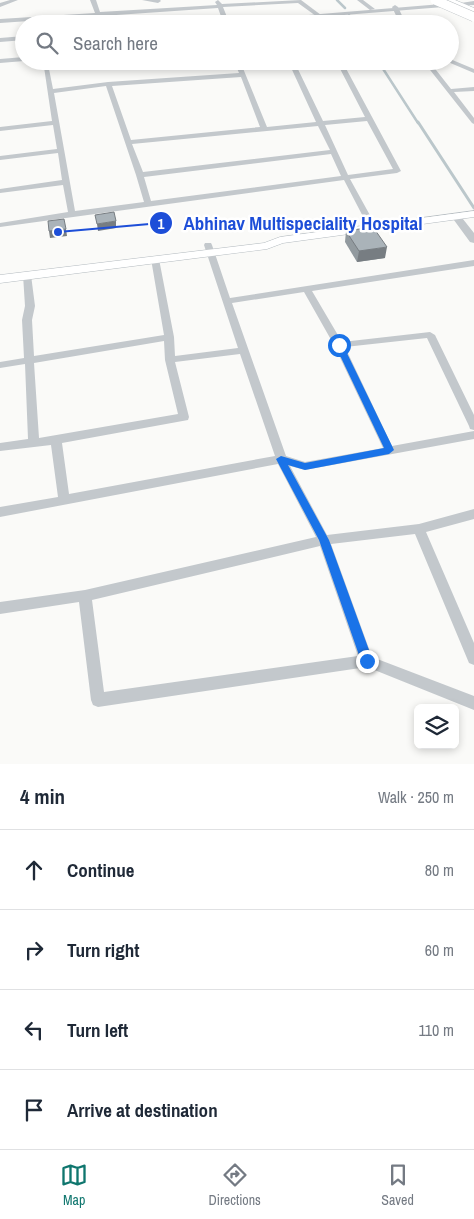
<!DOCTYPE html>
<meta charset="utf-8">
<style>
body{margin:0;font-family:"Archivo Narrow",sans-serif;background:#f2f2f3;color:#1f2937}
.controls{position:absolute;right:15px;bottom:15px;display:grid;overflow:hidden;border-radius:8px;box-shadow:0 2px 8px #0003}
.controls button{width:45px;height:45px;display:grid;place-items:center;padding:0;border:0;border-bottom:1px solid #e0e1e3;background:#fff;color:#1f2937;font:25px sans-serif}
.stop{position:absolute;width:15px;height:15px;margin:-11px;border:4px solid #1a73e8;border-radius:50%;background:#fff}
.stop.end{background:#1a73e8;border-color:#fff;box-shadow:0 1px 5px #0008}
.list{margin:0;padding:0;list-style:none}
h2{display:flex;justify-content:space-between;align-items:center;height:65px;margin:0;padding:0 20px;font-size:21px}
h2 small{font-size:16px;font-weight:400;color:#747a83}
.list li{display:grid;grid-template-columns:32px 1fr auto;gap:15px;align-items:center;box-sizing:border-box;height:80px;padding:0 20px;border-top:1px solid #e0e1e3}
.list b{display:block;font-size:19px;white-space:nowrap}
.list em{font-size:16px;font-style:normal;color:#747a83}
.icon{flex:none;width:28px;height:28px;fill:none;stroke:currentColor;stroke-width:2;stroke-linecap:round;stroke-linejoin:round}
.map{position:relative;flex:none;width:474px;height:764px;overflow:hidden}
.search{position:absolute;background:#fff;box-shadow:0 2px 8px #0003;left:15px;right:15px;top:15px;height:55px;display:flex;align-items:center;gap:12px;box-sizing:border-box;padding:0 18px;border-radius:28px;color:#747a83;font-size:19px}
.sheet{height:385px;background:#fff}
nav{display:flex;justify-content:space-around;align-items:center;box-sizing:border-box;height:70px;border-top:1px solid #e0e1e3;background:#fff;font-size:14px;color:#747a83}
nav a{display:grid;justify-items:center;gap:2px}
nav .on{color:#0f766e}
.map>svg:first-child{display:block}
</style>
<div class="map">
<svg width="474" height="764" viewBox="0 0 474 764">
<rect width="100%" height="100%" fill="#fafaf8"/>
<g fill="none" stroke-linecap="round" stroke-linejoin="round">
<path stroke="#bbc7cb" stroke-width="2.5" d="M337 0 345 8
M349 15 354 24
M378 61 418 123"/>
<path stroke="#bbc7cb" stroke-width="3" d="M418 122 474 208"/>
<defs>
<path id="secondary" d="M445 0H455L474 8V13Z
M474 211V217L283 243 267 249 0 283V275L264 243 280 237Z"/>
</defs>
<use href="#secondary" stroke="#b3babf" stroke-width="1"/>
<path fill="#c3c8cc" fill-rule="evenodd" d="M10 0H18L0 7V3Z
M90 0H96L100 12 217 5 215 2 218 0 222 4 301 0 321 15 316 16 298 3 223 7 229 22 226 24 223 22 218 8 0 23V19L95 13Z
M142 0H160L161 1 158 3Z
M357 0H363L375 9 370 10Z
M474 1V5L457 6 454 4Z
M395 5 398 7 406 24H400L392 7Z
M24 57V61L0 63V59Z
M450 59 474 69V73L448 62Z
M98 61H122L49 69 53 89 108 82 239 73 234 61H240L267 127 316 122 288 61H294L323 121 365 117 336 61H342L401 171 397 173 350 179 377 228 373 230H370L344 180 0 227V223L68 212 63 185 0 193V189L62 180 58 153 0 160V156L57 149 53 125 0 131V127L52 121 44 67ZM241 77 260 127 131 140 112 86ZM106 86 136 175 144 202 75 211 54 93ZM367 121 393 169 348 175 325 125ZM318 126 330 150 143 172 132 144ZM331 154 341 176 151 201 144 177Z
M423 61H429L451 89 474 87V91L454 92 474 118V124L472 123Z
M205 243H211L212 245 230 298 474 260V266L312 291 342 342 430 332 435 335 474 415V430L470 429 469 426 427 338 345 347 392 446 474 431V439L305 470 290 466 327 535 419 524 474 509V519L426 532 474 643V665L469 663 415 534 331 544 372 657 474 696V710L367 667 98 707 93 705 91 700 79 602 0 614V602L85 590 316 537 278 464 0 517V507L58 497 51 445 0 451V443L28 439 25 364 0 368V362L24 358 22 320 25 306 23 275 24 273H30L31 275 35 306 32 320 34 356 164 335 151 259 155 256 159 259 174 337 175 356 238 348 204 245ZM304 292 334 345 383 448 305 462 286 456 232 303ZM164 341 165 360 178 414 39 438 34 363ZM240 354 275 456 69 494 62 443 188 420 189 417 175 362ZM320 546 358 656 104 692 92 600Z"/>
<path fill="#c3c8cc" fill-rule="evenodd" d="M454 3 456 6 232 24H199Z
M24 36V40L0 42V38Z
M456 213 459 214 474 233V243L470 242 451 216Z"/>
<use href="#secondary" fill="#fff" fill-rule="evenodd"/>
<path stroke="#a2aab0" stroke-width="2.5" stroke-dasharray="4.5 2.5" stroke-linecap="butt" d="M439 0 474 15"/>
<defs>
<path id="primary-bridge" d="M435 0 474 17"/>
</defs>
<use href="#primary-bridge" stroke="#b5babe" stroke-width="10" stroke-linecap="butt"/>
<use href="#primary-bridge" stroke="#fff" stroke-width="9"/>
</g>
<path fill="#929a9f" d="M346 231 385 258 357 262 345 242Z"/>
<path fill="#777d82" d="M116 221V228L98 231 97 224Z
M66 229 67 236 50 238 49 231Z
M387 247 385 258 357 262 359 251Z"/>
<path fill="#aab3b9" stroke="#777d82" d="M114 212 116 221 97 224 95 215Z
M64 219 66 229 49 231 48 221Z
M373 227 387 247 359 251 346 231Z"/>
<path fill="#1a73e8" d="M339 343 343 345 394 450 389 454 305 470 288 465 329 540 373 661 367 666 361 661 319 540 276 459 281 456 305 463 384 448 335 345Z"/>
<path fill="none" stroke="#1d4ed8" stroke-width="2" d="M58 232L161 223"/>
<g fill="#1d4ed8" stroke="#fff" stroke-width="2">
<circle cx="58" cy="232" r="5"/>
<circle cx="161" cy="223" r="12"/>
</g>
<g font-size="15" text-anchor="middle" font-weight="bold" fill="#fff">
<text x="161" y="229">1</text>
</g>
<g font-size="19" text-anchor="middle" font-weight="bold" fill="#1d4ed8" stroke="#fff" stroke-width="5" stroke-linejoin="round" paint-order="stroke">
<text x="303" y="230">Abhinav Multispeciality Hospital</text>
</g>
</svg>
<div class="controls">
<button><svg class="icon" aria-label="layers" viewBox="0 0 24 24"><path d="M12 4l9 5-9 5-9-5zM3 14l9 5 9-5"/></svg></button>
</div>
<div class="stop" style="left:339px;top:345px"></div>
<div class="stop end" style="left:367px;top:661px"></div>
<div class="search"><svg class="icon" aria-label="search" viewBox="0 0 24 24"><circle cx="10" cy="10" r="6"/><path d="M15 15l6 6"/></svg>Search here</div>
</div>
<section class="sheet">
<h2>4 min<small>Walk · 250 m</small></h2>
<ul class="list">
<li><svg class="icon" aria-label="ahead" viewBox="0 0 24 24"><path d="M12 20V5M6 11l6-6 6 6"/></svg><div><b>Continue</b></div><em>80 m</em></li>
<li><svg class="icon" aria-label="right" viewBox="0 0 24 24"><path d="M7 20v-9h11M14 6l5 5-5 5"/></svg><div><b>Turn right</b></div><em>60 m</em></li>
<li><svg class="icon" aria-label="left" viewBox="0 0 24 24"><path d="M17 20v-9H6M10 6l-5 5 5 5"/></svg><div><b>Turn left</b></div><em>110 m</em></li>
<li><svg class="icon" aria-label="arrive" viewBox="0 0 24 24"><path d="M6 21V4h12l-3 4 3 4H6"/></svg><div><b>Arrive at destination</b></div></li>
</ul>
</section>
<nav>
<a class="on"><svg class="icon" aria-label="map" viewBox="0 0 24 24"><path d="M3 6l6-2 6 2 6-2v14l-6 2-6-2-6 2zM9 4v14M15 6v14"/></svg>Map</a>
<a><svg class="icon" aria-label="directions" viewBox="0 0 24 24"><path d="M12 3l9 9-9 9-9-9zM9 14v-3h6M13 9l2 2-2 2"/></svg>Directions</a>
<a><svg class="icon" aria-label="saved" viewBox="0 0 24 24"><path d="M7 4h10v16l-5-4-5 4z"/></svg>Saved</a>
</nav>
